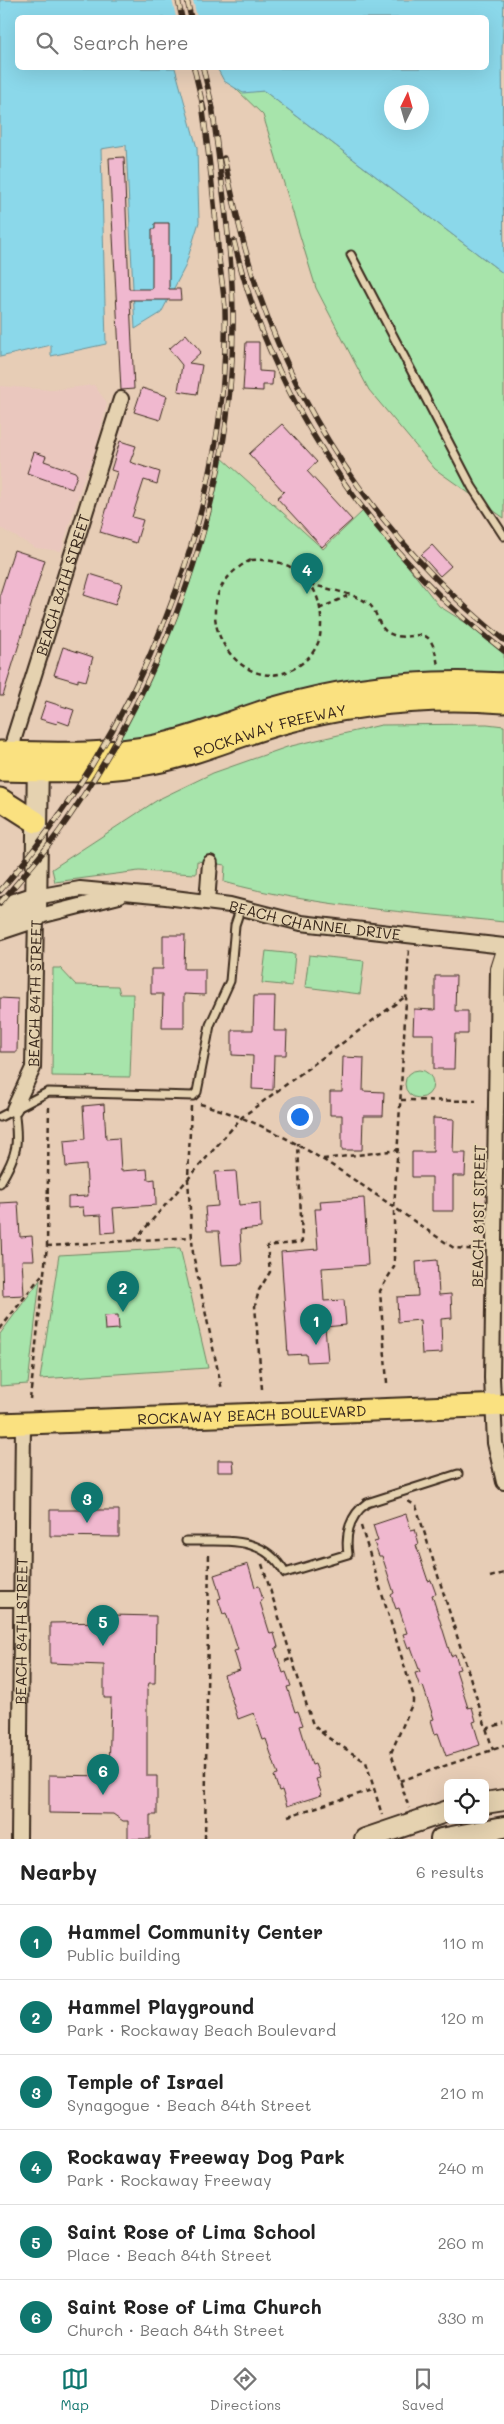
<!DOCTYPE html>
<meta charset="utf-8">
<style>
body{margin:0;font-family:Mali,sans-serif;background:#f6f6f6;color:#222}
.controls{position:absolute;right:15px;bottom:15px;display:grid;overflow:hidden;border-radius:8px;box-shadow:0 5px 20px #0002}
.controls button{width:45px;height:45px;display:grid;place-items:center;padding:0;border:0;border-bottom:1px solid #e0e0e0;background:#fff;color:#222;font:25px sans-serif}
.compass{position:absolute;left:384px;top:85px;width:45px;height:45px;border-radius:50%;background:#fff;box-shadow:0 5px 20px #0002;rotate:5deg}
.you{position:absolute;left:299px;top:1116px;width:18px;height:18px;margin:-12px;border:4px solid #fff;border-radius:50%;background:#1a73e8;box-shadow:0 0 0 8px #1a73e833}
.badge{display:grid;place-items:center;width:32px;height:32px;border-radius:50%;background:#0f766e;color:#fff;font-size:16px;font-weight:700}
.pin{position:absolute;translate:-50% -41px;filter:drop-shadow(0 1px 2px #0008)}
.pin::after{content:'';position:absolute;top:26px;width:18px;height:15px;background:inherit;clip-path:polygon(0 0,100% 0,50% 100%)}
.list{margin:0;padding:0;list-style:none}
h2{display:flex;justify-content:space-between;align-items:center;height:65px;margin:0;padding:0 20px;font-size:21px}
h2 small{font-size:16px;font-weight:400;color:#767676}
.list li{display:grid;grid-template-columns:32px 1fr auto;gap:15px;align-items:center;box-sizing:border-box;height:75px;padding:0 20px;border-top:1px solid #e0e0e0}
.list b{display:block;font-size:19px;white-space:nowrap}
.list p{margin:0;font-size:16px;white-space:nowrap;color:#767676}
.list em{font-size:16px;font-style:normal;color:#767676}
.icon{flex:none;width:28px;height:28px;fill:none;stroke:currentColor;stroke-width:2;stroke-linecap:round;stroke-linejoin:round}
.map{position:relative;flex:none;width:504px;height:1839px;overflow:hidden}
.search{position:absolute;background:#fff;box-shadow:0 5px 20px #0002;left:15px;right:15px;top:15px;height:55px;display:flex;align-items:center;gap:12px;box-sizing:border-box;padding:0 18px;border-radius:8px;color:#767676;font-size:19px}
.sheet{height:515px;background:#fff}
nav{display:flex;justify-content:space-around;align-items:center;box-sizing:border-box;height:70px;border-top:1px solid #e0e0e0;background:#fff;font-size:14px;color:#767676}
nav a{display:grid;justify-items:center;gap:2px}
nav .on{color:#0f766e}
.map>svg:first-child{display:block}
</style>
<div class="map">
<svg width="504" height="1839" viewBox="0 0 504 1839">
<rect width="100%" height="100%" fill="#e7cdb6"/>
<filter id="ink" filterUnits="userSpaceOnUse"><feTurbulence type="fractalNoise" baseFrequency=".02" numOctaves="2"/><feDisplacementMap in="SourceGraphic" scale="10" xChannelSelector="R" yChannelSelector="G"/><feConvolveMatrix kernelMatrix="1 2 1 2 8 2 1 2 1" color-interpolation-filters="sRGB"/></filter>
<g filter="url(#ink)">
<path fill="#eac7be" d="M94 385 107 403 93 461 86 471 61 551 36 548 0 528V386L52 390Z"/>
<path fill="#a7e4ab" stroke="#718764" d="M235 88 264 91 504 274V518L435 469 369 390 316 288 263 115Z
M221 457 323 549 364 510 439 606 482 633 504 651V670L490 674C426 677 358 673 297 691 236 708 178 736 115 743L160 658 190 582Z
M487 724 504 726V922C411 912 315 907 224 882L225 865 197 861 196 874 139 871 55 882 52 869 159 799 213 773 287 747 381 725Z
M266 951 295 954 292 986 262 983Z
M309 955 364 961 360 994 305 987Z
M53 968H60L76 985 118 986 120 994H133L130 1077 52 1076Z
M405 1084a14 14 0 1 1 28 0a14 14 0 1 1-28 0Z
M180 1248 208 1368 40 1379 59 1255Z
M40 1280 28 1384 0 1386V1334Z"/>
<path fill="#8bd8ea" stroke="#6b9298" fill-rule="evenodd" d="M0 0H504L502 49 504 274 264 91 243 93 224 81 217 68H486V18H18V68H175L197 148 199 222 185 267 161 313 135 329 126 145 101 149 106 344 51 356V345L0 357ZM392 92H422V122H392Z"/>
<path fill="#e7cdb6" d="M172 0H193L197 17H176Z"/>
<path fill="#f0b8cf" stroke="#3b2a1e" d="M124 157 129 289H152V229H155V223H169V289H180L181 300H130L134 389 121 390 109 158Z
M186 334 201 352 189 363 202 365 197 394 178 391 182 365 169 349Z
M246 342H259V371L273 372 272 385H263V391L243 390Z
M142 388 167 396 160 420 134 412Z
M282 424 317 462 307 471 352 520 322 547 277 498 284 492 249 454Z
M120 441 136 446 130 462 160 472 157 484 144 480 132 517 143 520 136 543 100 532 117 472 111 470Z
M34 452 46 456 44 461 75 472 77 475 72 489 27 473Z
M432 545 451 566 440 576 421 555Z
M14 550 45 560 3 696H0V594Z
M90 574 122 584 115 605 84 595Z
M63 647 93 657 86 681 78 679V682L54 675Z
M46 701 74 710 69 725 58 721 57 724 40 719Z
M163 935H185L184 969H205V995L184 994V1028H162L163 994H151V969H163Z
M435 976H456L455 1011H468V1034H455L454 1069H434V1034H413L414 1009 435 1010Z
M254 996H275L274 1031H287L286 1055H274L273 1090 252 1089 253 1056 232 1055V1030H253Z
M0 998 18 999 17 1052H0Z
M343 1057 364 1058 363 1091 384 1092 383 1116H363L362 1150H342V1115H330V1092H342Z
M104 1104 106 1139 119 1138 121 1171 147 1169 148 1180 155 1179 156 1202V1205L113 1208 115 1232 102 1233 101 1215 84 1216 83 1207 68 1208V1197L88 1196 86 1165 66 1167 64 1141 85 1139 83 1106Z
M433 1118 454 1119 453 1153H466L465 1176H453V1211H432V1177H412V1152H433Z
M236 1171 239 1205 260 1203 261 1228 240 1230 242 1264 222 1265 219 1231H207L205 1207 218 1206 215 1172Z
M364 1198 368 1265 322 1268 324 1301 344 1300 346 1325 325 1327 328 1361 307 1362 306 1354 288 1355 281 1252 318 1249 315 1209H321L320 1201Z
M18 1202 20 1237 32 1236 34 1260H22L24 1295 3 1296 0 1203Z
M437 1260 439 1295 451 1294 452 1318 441 1319 442 1353 422 1354 420 1320 398 1322 397 1297 418 1296 416 1262Z
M118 1315 119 1329 105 1330 104 1316Z
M218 1460H233L234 1472H218Z
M50 1510H119V1537L50 1536Z
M406 1514 411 1530 415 1529 419 1544 416 1545 428 1581 431 1580 436 1594 432 1595 451 1656 455 1654 460 1669 456 1670 468 1708 472 1707 476 1721 473 1722 480 1745 446 1756 438 1733 435 1734 431 1720 434 1719 423 1686 420 1687 415 1673 420 1672 411 1647 408 1648 403 1634 407 1633 399 1608 396 1609 391 1595 394 1593 382 1556H379L374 1542 378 1541 373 1525Z
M248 1564 255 1587 259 1586 263 1600 260 1602 270 1634 274 1633 278 1647 275 1649 283 1673 286 1672 291 1686 287 1687 295 1712 298 1711 303 1725 300 1726 312 1765 315 1764 320 1778 316 1779 322 1795 287 1806 282 1790 279 1791 274 1776 278 1775 266 1739 263 1740 254 1713 238 1719 224 1675 240 1670 234 1651 238 1650 226 1613 223 1614 218 1599 221 1598 214 1575Z
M111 1615 156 1616 155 1683H149L147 1690V1776H157V1815H150V1839H128V1821H123L113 1814 49 1813V1775L109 1776 111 1698H104V1665L50 1663V1623L111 1622Z"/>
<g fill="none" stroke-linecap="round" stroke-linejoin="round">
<defs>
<path id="lane" d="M351 255 472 487 504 536
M0 1117 48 1092 193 1096 197 1092 210 1025 230 981 235 925 241 907
M0 1183C18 1153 19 1144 14 1109
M186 1541C225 1542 263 1534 285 1573L348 1554C345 1534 350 1515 367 1503L458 1474"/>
<g id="street">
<path id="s1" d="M11 759 14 738 121 399"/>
<path id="s2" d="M36 897 80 889 166 897 230 905 301 923 504 946"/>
<path d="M207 902 210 863"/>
<path d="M504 950 498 969 492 1378 495 1443 504 1482"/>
<path id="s3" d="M14 1109 33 1068 36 917 119 896"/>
<path d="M0 1599H21"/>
<path id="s4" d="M19 1839 23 1423"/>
</g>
<path id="secondary" d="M0 909 36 897
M0 929 36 917 38 754
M485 1803 504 1800
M365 1839 448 1811
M441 1839 504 1827"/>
<g id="primary">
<path d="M0 752C52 753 104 756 155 746 195 738 232 721 271 709 346 687 426 679 504 684"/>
<path id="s5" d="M0 770C49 771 103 773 152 763 195 755 236 736 279 724 352 704 428 696 504 702"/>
<path d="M0 799 36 822"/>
<path id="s6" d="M0 1424 504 1405"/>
</g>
</defs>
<use href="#lane" stroke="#3b2a1e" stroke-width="11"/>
<use href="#street" stroke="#3b2a1e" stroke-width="18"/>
<use href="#secondary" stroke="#3b2a1e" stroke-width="24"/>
<use href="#primary" stroke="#3b2a1e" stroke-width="25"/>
<path stroke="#3b2a1e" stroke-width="2.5" stroke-dasharray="5 4" stroke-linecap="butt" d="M251 560C300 557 327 589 320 636 318 648 308 660 298 666 239 706 172 599 251 560Z
M310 584C326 589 360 594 371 606 378 614 378 626 387 632 413 648 430 613 438 666
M319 609 347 596
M401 1100 476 1101
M200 1104C296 1129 372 1195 454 1248L482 1250
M191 1106 188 1179 193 1254 222 1390
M323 1159 399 1150
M134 1241 242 1117 406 996
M47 1246 192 1237
M0 1329 44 1272
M387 1383 380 1291 394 1267V1210L409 949
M262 1389 255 1306 259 1290 270 1272 267 1246 302 1242 298 1143
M30 1399 47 1246 49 1104
M408 1501 416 1506 493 1750
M361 1526 413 1694V1702L391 1753 409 1808
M262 1564 313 1725 327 1737 366 1762 382 1815
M490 1577 504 1573
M285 1661 293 1658
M486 1729 504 1723
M321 1733 329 1730
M400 1781 504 1746
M288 1816 375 1789
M205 1839 209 1552"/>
<use href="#lane" stroke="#e5d2b0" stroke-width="7"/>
<use href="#street" stroke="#e5d2b0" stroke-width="14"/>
<use href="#secondary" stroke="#e5d2b0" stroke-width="20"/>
<use href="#primary" stroke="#fae180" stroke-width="21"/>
<defs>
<path id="rail" d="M178 0 182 18
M187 0 191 18
M194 68 204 110
M203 68 213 109
M224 158C234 204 244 251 260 297 307 431 393 551 504 640
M234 241C265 375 343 501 441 597 460 616 483 634 504 651
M0 891C134 737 231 516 225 309 224 293 221 276 219 259 215 207 209 155 202 103
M0 903C20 880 40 857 58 833 164 684 235 499 233 314 232 244 220 173 212 104"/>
</defs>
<use href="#rail" stroke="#3b2a1e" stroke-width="5.5"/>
<use href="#rail" stroke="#e5d2b0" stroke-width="4" stroke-dasharray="11" stroke-linecap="butt"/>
</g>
</g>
<g text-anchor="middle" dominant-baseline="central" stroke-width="4" stroke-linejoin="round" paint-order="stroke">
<g font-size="15" fill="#3b2a1e" stroke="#e5d2b0">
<text stroke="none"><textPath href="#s1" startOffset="182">BEACH 84TH STREET</textPath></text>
<text stroke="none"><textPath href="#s5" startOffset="275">ROCKAWAY FREEWAY</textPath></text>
<text stroke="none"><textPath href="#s2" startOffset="282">BEACH CHANNEL DRIVE</textPath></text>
<text stroke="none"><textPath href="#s3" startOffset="120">BEACH 84TH STREET</textPath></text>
<text transform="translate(478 1216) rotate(-89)">BEACH 81ST STREET</text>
<text stroke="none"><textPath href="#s6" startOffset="252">ROCKAWAY BEACH BOULEVARD</textPath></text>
<text stroke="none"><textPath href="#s4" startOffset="208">BEACH 84TH STREET</textPath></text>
</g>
</g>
</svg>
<div class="controls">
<button><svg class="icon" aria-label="locate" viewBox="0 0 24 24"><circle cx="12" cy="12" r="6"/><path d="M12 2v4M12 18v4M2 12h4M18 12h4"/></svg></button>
</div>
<svg class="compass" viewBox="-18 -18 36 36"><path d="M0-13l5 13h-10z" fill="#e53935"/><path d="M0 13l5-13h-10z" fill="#767676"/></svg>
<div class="you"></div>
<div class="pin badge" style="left:316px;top:1345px">1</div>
<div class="pin badge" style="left:123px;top:1312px">2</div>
<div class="pin badge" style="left:87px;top:1523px">3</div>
<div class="pin badge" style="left:307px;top:594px">4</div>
<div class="pin badge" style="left:103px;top:1646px">5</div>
<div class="pin badge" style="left:103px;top:1795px">6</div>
<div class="search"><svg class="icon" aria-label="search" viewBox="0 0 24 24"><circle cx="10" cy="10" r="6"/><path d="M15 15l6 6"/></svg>Search here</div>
</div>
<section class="sheet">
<h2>Nearby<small>6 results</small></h2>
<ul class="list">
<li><span class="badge">1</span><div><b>Hammel Community Center</b><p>Public building</p></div><em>110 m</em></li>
<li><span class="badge">2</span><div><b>Hammel Playground</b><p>Park · Rockaway Beach Boulevard</p></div><em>120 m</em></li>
<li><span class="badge">3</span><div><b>Temple of Israel</b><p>Synagogue · Beach 84th Street</p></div><em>210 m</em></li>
<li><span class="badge">4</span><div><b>Rockaway Freeway Dog Park</b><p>Park · Rockaway Freeway</p></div><em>240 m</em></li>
<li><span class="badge">5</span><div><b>Saint Rose of Lima School</b><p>Place · Beach 84th Street</p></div><em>260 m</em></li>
<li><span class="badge">6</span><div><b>Saint Rose of Lima Church</b><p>Church · Beach 84th Street</p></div><em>330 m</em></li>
</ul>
</section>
<nav>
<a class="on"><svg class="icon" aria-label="map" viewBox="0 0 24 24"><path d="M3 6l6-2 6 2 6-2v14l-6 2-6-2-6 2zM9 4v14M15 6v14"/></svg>Map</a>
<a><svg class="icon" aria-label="directions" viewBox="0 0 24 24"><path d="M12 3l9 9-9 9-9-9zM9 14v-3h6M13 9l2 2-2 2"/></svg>Directions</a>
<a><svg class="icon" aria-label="saved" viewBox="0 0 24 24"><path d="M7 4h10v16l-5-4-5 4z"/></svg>Saved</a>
</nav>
